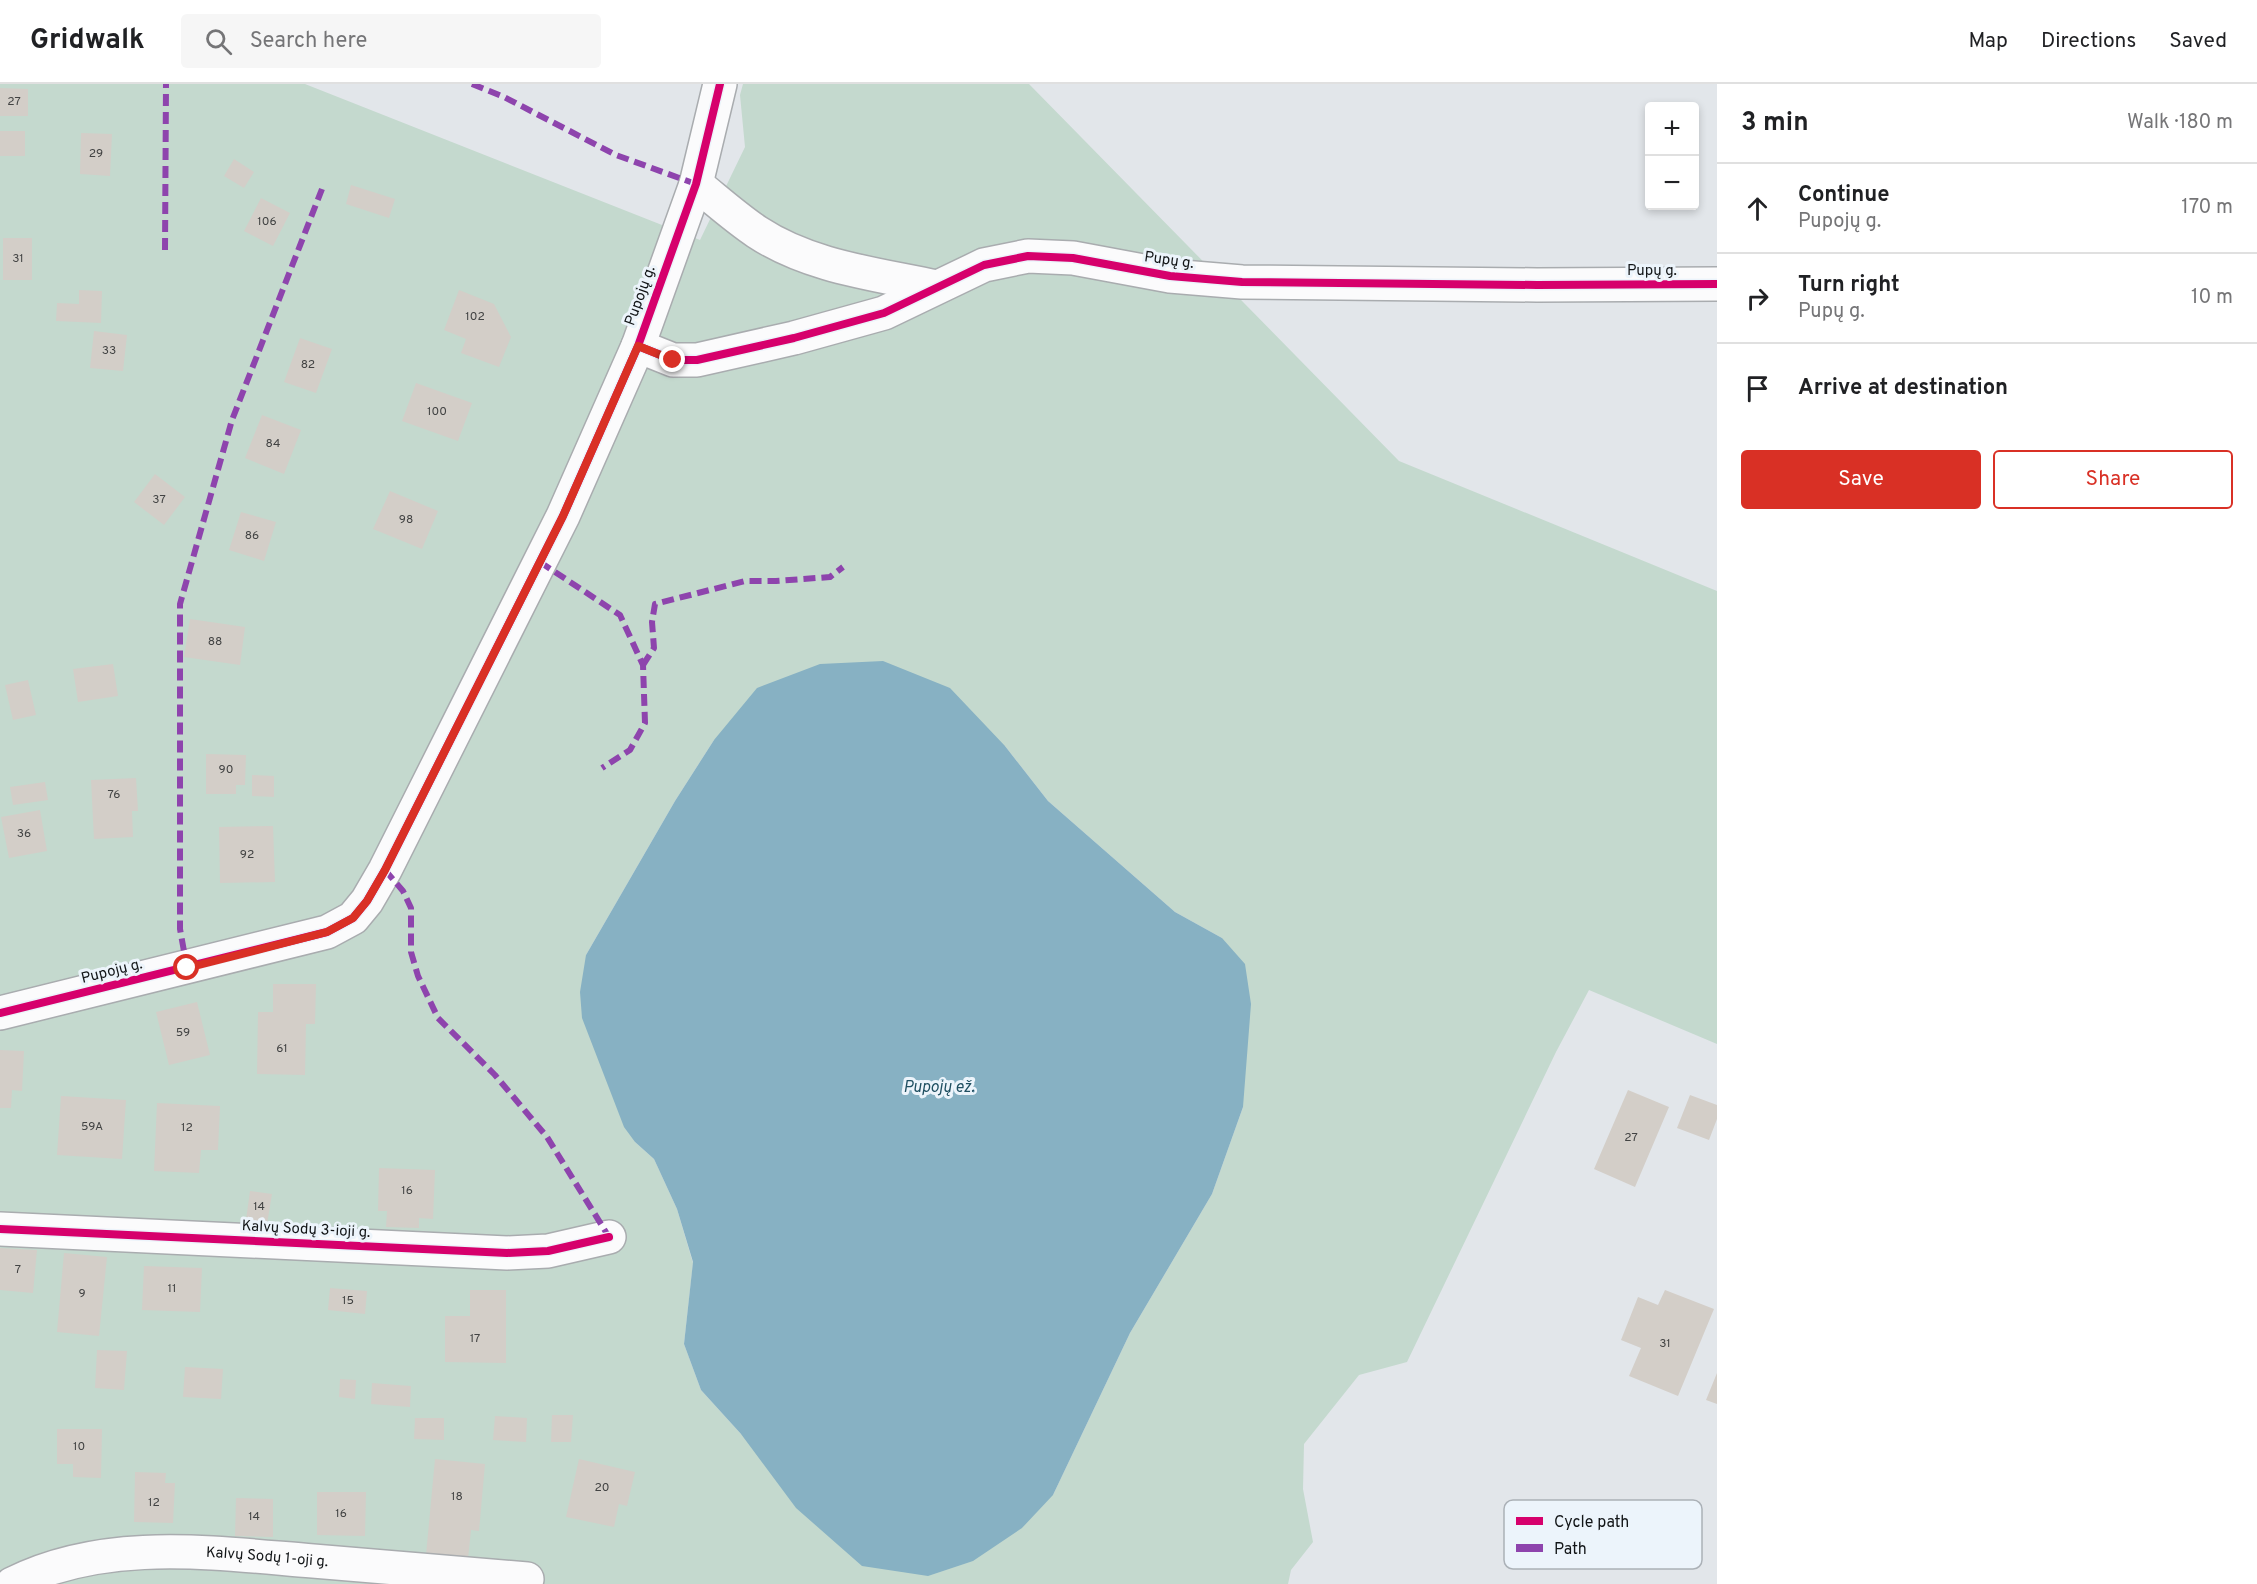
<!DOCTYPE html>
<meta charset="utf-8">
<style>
body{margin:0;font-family:Overpass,sans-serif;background:#f6f6f6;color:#202124}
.controls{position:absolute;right:18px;top:18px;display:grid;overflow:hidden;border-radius:6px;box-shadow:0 3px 9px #0003}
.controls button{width:54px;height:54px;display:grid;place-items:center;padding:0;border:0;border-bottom:2px solid #e0e0e0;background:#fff;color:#202124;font:30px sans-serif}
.stop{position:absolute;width:18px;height:18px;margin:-14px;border:4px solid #d93025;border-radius:50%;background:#fff}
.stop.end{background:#d93025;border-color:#fff;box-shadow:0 2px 6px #0008}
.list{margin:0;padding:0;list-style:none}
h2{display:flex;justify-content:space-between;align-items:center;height:78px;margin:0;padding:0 24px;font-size:26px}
h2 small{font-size:20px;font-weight:400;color:#757577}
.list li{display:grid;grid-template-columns:39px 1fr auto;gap:18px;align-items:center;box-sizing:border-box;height:90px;padding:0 24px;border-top:2px solid #e0e0e0}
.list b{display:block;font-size:22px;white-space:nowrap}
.list p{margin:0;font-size:20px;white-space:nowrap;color:#757577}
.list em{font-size:20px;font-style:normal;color:#757577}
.actions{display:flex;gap:12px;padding:18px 24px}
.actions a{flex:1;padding:14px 0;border:2px solid #d93025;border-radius:6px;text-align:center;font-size:21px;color:#d93025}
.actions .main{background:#d93025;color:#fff}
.icon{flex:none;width:33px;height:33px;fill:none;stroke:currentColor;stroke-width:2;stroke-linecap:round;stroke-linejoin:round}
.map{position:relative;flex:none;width:1717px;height:1500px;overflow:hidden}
header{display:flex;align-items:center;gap:36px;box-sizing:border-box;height:84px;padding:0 30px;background:#fff;border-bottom:2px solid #e0e0e0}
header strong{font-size:28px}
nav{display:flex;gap:33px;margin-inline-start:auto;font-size:21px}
.search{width:420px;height:54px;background:#f6f6f6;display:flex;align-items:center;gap:15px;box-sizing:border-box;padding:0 21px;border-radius:6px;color:#757577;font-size:22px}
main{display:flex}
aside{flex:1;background:#fff}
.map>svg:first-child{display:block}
</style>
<header>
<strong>Gridwalk</strong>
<div class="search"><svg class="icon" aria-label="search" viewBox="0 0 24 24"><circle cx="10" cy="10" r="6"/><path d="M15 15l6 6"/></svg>Search here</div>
<nav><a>Map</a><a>Directions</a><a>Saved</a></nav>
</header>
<main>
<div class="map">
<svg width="1717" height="1500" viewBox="0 0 1717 1500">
<rect width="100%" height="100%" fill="#e2e6ea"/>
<path fill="#c4d9ce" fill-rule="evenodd" d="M0 0H305L700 156 745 63 740 11 743 0H1029L1399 377 1717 507V960L1589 906 1556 968 1407 1278 1359 1291 1304 1360 1303 1405 1313 1458 1291 1486 1288 1500H0ZM714 656 1005 662 1048 717 1175 828 1222 854 1243 1023 1212 1110 1130 1249 1053 1411 741 1350 701 1306 684 1260 693 1179 677 1125 654 1075 635 1058 586 871 675 717Z"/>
<path fill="#87b1c3" d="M883 577 950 604 1005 662 1048 717 1175 828 1222 854 1245 880 1251 920 1243 1023 1212 1110 1130 1249 1053 1411 1022 1444 973 1477 928 1492 862 1482 796 1424 741 1350 701 1306 684 1260 693 1178 677 1125 654 1075 635 1058 624 1043 582 934 580 908 586 871 675 717 714 656 757 604 820 580Z"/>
<path fill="#d3cec8" d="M0 4 28 5V32H0Z
M0 47H25V72H0Z
M81 49 112 50 110 92 80 90Z
M234 75 254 88 244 104 224 92Z
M351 101 395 115 389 134 346 120Z
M261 114 290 129 273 162 244 147Z
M3 154H32V196H3Z
M79 206 102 207 101 239 56 237 57 219 79 220Z
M459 206 494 220 511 253 499 283 461 269 466 255 444 246Z
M94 247 127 251 123 287 90 284Z
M300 254 332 265 316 309 284 298Z
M416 299 472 319 458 357 402 337Z
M262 331 301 346 284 390 245 374Z
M155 390 185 413 164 441 134 418Z
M390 407 438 427 422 465 373 445Z
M241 428 276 438 264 477 229 466Z
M190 535 245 543 240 581 184 573Z
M113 580 118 612 78 618 73 585Z
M28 596 36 631 13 636 5 601Z
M206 670 246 671 245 701H236V710H206Z
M252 691 274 692V713L252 712Z
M136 694 138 727H132L133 753 94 755 91 696Z
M45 698 48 716 13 721 10 703Z
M40 726 47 767 9 774 1 733Z
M273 742 275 798 220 799 219 743Z
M273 900H316L315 940H306L305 991 257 990 258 928H273Z
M197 918 210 971 169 981 156 928Z
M0 966 24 967 22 1007 12 1006 11 1024H0Z
M1628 1006 1669 1023 1635 1103 1594 1085Z
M1690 1011 1717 1021V1035L1709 1056 1677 1044Z
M61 1012 126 1016 122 1075 57 1071Z
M157 1019 220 1022 218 1066H201L199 1089 154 1087Z
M379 1084 435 1086 433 1135 419 1134V1144L386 1143 387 1127H378Z
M250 1107 272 1110 267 1140 246 1136Z
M0 1164 37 1166 33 1209 0 1206Z
M64 1169 107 1173 99 1252 57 1248Z
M144 1182 202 1184 200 1228 142 1226Z
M330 1204 367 1207 365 1230 328 1226Z
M470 1206H506V1279L445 1278V1232H470Z
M1665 1206 1714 1225 1678 1312 1629 1292 1641 1264 1621 1256 1638 1213 1658 1221Z
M97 1266 127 1267 124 1306 95 1304Z
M185 1283 223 1285 221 1315 183 1313Z
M1717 1289V1320L1706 1316Z
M340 1295 356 1296 355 1315 339 1313Z
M372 1299 411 1302 410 1323 371 1320Z
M552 1331H573L571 1358H551Z
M495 1332 527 1334 526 1358 493 1356Z
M415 1334H444V1356L414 1355Z
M57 1345H102L101 1394 73 1393V1380H57Z
M435 1375 485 1380 479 1447 471 1446 468 1475 426 1471Z
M579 1375 635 1388 627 1422 619 1420 614 1443 566 1433Z
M135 1388 166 1389 165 1399H175L173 1439 134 1438Z
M317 1408H366L365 1452 317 1451Z
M236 1414 273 1415V1453L235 1452Z"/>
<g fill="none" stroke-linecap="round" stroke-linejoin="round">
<defs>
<g id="minor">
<path d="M696 100C716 116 736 134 757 148 810 183 876 190 936 203"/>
<path d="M638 262 673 276H697L794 254 884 229 984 181 1028 172 1073 174 1170 192 1242 198 1537 201 1717 200"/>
<path d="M0 929 327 848 353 834 367 817 385 786 563 432 638 262 696 100 720 0"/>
<path d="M0 1145 507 1169 548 1167 609 1153"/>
<path id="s1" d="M12 1500C105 1453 213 1469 313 1477 384 1483 456 1489 527 1495"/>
</g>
</defs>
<use href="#minor" stroke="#a9acaf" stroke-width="36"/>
<use href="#minor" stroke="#fbfbfc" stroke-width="33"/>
<path stroke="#8e44ad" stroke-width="6" stroke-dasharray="12 6" stroke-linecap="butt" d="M472 0 504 13 616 71 696 100
M165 166 166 0
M540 478 620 531 643 581 645 639 630 666 602 684
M643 581 654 564 652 538 655 520 745 497H776L830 493 843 483
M385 786 403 807 411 824V868L418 892 438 934 495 991 547 1053 609 1153
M187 884 180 845V520L232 336 322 105"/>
<defs>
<path id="cycleway" d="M638 262 673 276H697L794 254 884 229 984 181 1028 172 1073 174 1170 192 1242 198 1537 201 1717 200
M0 929 327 848 353 834 367 817 385 786 563 432 638 262 696 100 720 0
M0 1145 507 1169 548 1167 609 1153"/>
</defs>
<use href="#cycleway" stroke="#ecf4fb" stroke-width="11"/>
<use href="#cycleway" stroke="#d6006c" stroke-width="8"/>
</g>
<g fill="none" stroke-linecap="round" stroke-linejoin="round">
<path stroke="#d93025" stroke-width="8" d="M187 884 327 848 353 834 367 817 385 786 563 432 638 262 673 276"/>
</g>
<g text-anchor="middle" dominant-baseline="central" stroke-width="6" stroke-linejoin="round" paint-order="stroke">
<g font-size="12" fill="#424343">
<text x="14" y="18">27</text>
<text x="96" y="70">29</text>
<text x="267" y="138">106</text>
<text x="18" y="175">31</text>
<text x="475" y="233">102</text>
<text x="109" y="267">33</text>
<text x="308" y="281">82</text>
<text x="437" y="328">100</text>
<text x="273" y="360">84</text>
<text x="159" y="416">37</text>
<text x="406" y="436">98</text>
<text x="252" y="452">86</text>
<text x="215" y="558">88</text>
<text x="226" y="686">90</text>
<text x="114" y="711">76</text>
<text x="24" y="750">36</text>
<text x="247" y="771">92</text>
<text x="183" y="949">59</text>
<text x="282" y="965">61</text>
<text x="92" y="1043">59A</text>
<text x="187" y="1044">12</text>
<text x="1631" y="1054">27</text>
<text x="407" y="1107">16</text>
<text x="259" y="1123">14</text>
<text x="18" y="1186">7</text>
<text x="172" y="1205">11</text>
<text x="82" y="1210">9</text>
<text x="348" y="1217">15</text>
<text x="475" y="1255">17</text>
<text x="1665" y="1260">31</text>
<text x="79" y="1363">10</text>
<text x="602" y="1404">20</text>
<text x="457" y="1413">18</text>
<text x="154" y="1419">12</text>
<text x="341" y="1430">16</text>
<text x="254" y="1433">14</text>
</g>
<g font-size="15" fill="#121517" stroke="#ecf4fb">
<text transform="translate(1169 177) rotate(8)">Pupų g.</text>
<text x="1652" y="187">Pupų g.</text>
<text transform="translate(641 212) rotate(-70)">Pupojų g.</text>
<text transform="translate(112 888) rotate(-14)">Pupojų g.</text>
<text transform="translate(306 1146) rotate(3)">Kalvų Sodų 3-ioji g.</text>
<text stroke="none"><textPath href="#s1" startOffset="260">Kalvų Sodų 1-oji g.</textPath></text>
</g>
<g font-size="16" font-style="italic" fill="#1f4f61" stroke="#ecf4fb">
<text x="939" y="1004">Pupojų ež.</text>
</g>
</g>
<rect x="1504" y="1416" width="198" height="69" rx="9" fill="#ecf4fb" stroke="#abb1b7" stroke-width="1.5"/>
<rect x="1516" y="1433" width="27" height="8" fill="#d6006c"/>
<rect x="1516" y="1460" width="27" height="8" fill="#8e44ad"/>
<g font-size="16" fill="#121517">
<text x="1554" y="1443">Cycle path</text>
<text x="1554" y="1470">Path</text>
</g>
</svg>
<div class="controls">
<button>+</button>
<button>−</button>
</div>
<div class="stop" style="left:187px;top:884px"></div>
<div class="stop end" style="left:673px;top:276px"></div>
</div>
<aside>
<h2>3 min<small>Walk · 180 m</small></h2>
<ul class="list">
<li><svg class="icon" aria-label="ahead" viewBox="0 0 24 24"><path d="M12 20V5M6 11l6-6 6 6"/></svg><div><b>Continue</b><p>Pupojų g.</p></div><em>170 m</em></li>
<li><svg class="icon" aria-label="right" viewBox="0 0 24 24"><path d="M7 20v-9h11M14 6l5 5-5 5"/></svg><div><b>Turn right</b><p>Pupų g.</p></div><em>10 m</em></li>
<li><svg class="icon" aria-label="arrive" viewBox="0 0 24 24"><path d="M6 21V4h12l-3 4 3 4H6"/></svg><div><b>Arrive at destination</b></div></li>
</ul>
<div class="actions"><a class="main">Save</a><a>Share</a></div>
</aside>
</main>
